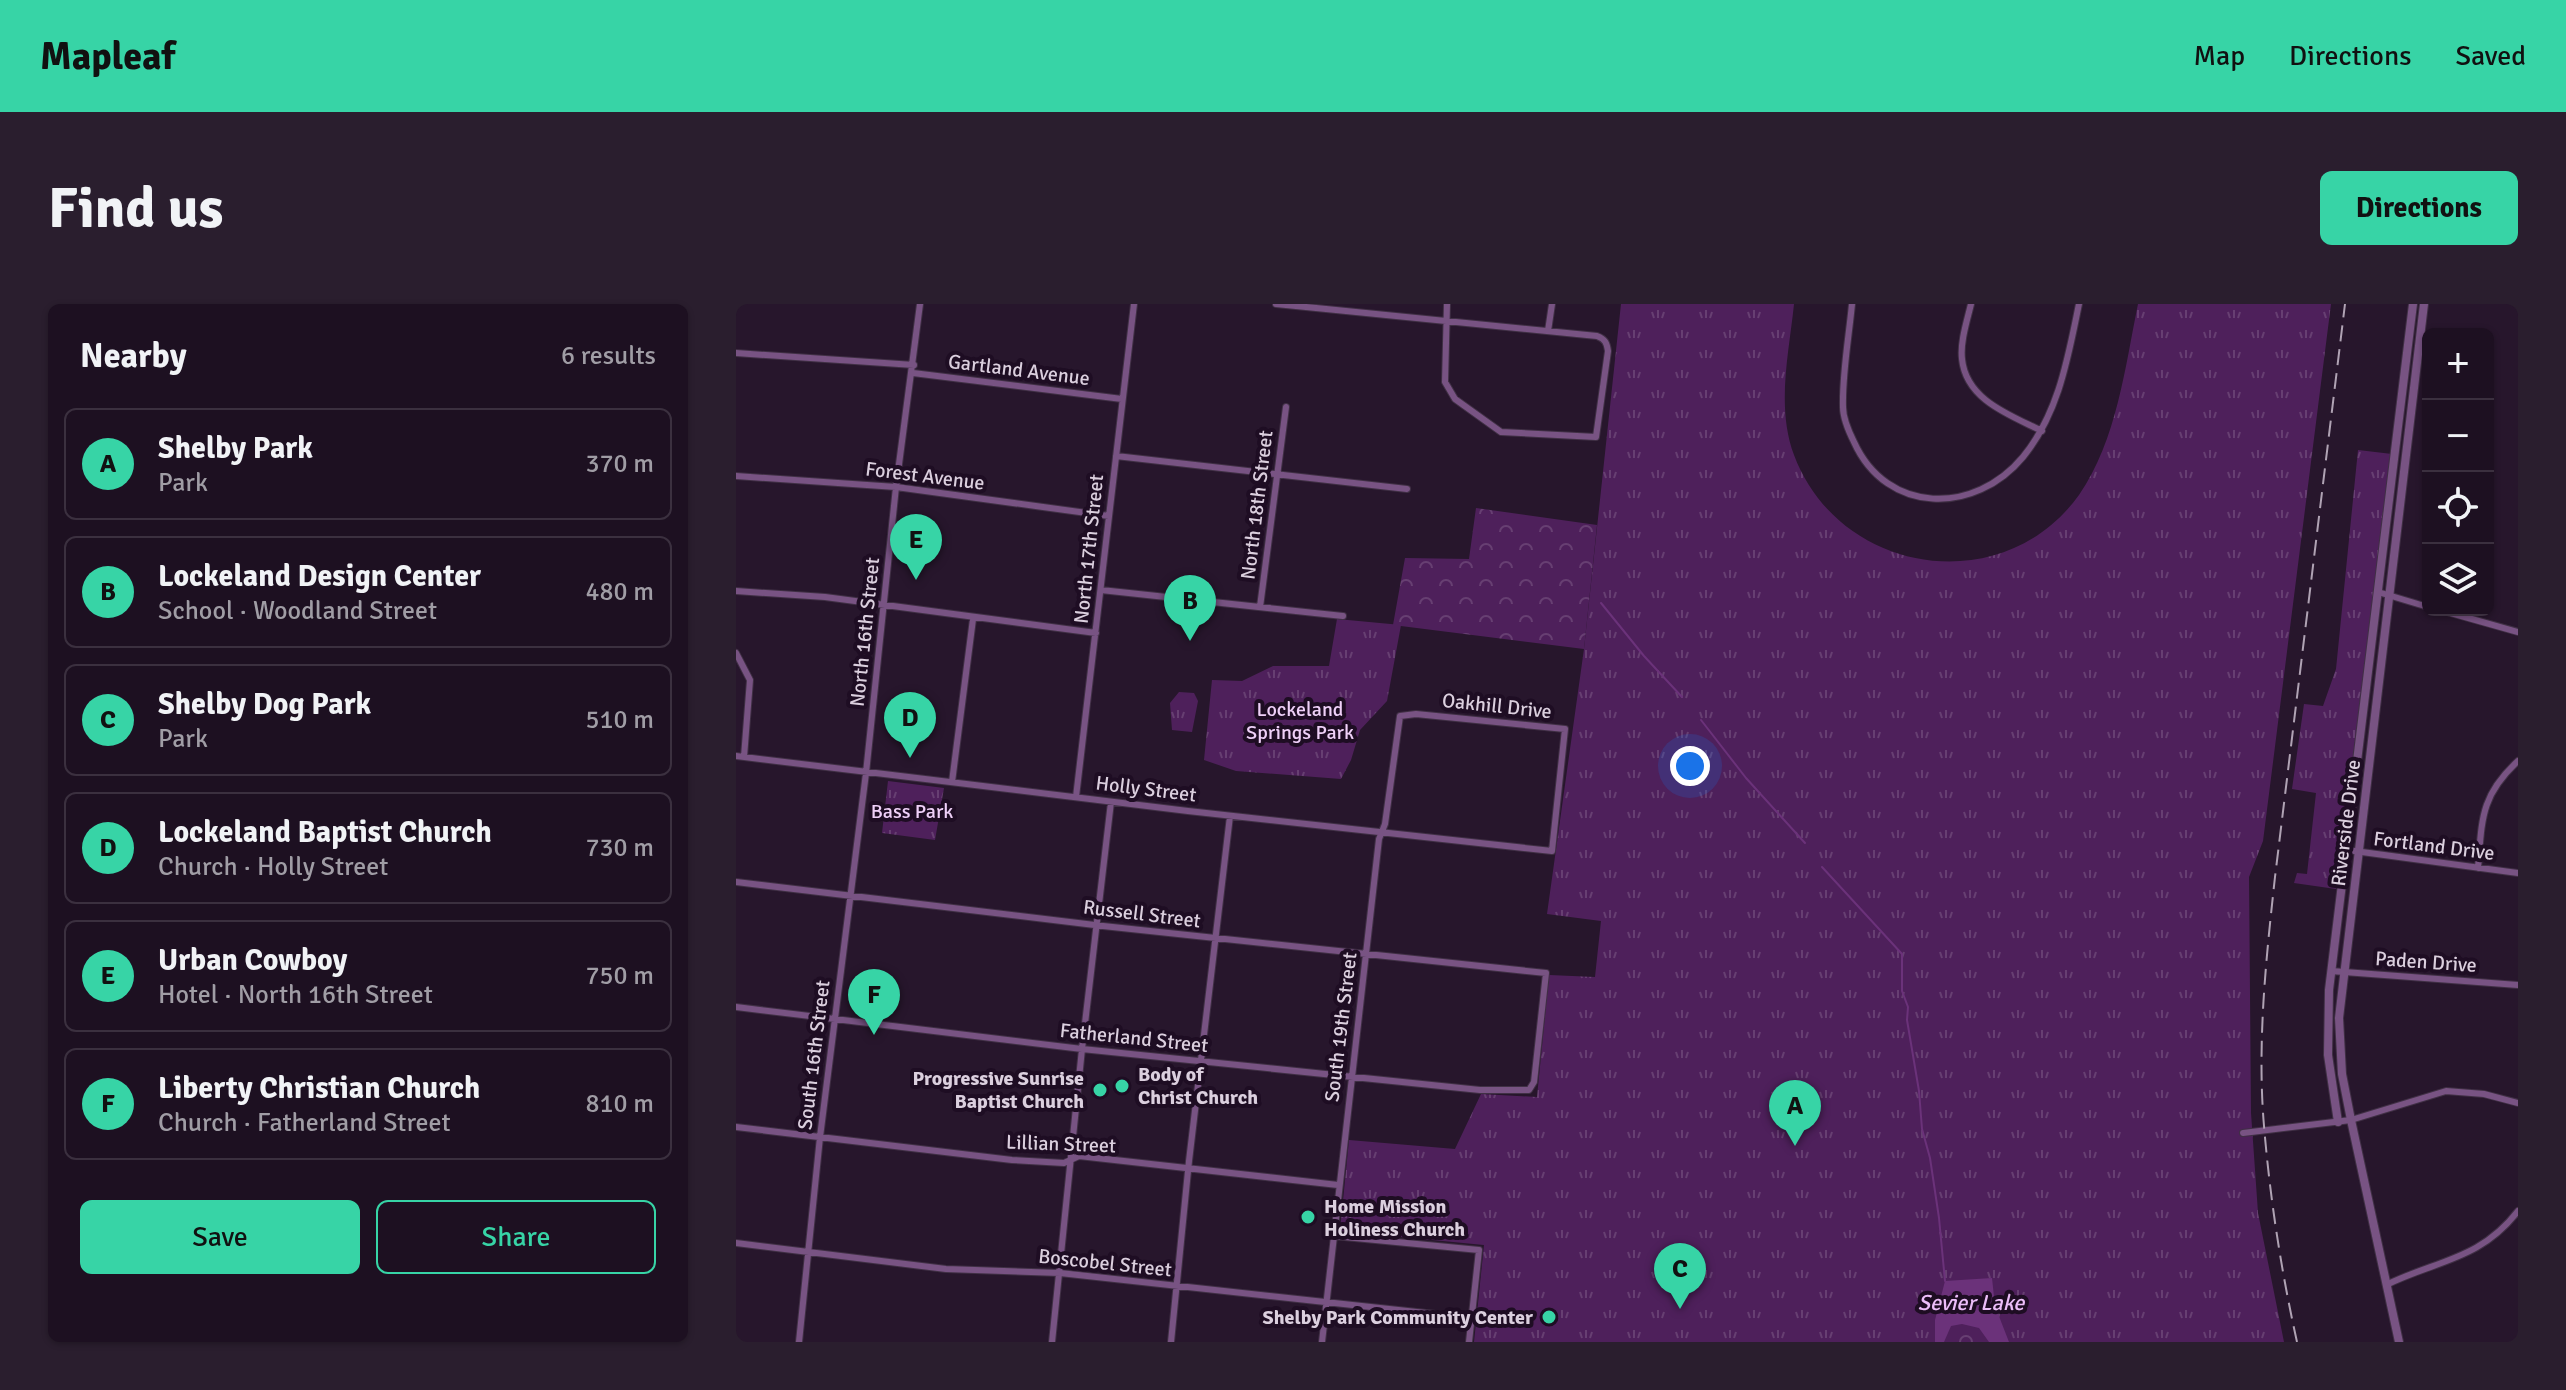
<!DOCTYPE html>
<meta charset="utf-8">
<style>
body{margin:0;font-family:Signika,sans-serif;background:#2a1e2e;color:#f1f3f6}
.controls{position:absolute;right:24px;top:24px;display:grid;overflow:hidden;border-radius:12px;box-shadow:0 2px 6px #0004}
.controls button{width:72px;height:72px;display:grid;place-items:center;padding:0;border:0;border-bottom:2px solid #3b303f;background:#1d1021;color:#f1f3f6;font:40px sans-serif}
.you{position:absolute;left:954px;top:462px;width:28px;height:28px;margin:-20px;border:6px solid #fff;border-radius:50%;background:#1a73e8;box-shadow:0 0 0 12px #1a73e833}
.badge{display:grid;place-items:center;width:52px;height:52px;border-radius:50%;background:#37d4a6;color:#111;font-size:26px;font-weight:700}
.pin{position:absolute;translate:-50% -66px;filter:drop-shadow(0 2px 4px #0008)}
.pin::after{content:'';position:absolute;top:42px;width:28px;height:24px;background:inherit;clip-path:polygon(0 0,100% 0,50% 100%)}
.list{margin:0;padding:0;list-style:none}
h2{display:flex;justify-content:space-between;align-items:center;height:104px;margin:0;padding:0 32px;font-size:34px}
h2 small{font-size:26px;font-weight:400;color:#a09da5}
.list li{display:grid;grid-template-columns:52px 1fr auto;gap:24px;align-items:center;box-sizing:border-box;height:112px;margin:0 16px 16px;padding:0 16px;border:2px solid #3b303f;border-radius:12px}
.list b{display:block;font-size:30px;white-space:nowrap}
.list p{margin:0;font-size:26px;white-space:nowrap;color:#a09da5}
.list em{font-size:26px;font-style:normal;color:#a09da5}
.actions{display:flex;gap:16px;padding:24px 32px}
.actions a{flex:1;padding:18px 0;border:2px solid #37d4a6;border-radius:12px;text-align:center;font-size:28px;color:#37d4a6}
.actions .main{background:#37d4a6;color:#111}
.icon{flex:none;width:44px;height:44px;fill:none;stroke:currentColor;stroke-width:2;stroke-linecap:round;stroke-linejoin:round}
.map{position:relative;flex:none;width:1782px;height:1038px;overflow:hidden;border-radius:12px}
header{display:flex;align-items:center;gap:48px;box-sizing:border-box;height:112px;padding:0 40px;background:#37d4a6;color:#111}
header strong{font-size:38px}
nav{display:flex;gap:44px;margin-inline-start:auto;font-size:28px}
.intro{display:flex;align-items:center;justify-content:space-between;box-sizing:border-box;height:192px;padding:0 48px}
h1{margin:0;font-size:56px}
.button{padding:20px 36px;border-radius:12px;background:#37d4a6;color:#111;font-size:28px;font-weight:700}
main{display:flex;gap:48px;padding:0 48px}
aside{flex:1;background:#1d1021;border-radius:12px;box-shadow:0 2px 6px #0004}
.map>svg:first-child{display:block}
</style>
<header>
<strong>Mapleaf</strong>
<nav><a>Map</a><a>Directions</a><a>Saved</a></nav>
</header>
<div class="intro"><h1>Find us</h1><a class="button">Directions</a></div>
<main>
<aside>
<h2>Nearby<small>6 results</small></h2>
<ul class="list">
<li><span class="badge">A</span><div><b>Shelby Park</b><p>Park</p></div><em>370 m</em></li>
<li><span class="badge">B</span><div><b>Lockeland Design Center</b><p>School · Woodland Street</p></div><em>480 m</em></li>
<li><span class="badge">C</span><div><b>Shelby Dog Park</b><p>Park</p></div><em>510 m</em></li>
<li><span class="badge">D</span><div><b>Lockeland Baptist Church</b><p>Church · Holly Street</p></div><em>730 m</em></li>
<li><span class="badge">E</span><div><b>Urban Cowboy</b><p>Hotel · North 16th Street</p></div><em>750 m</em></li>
<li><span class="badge">F</span><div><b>Liberty Christian Church</b><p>Church · Fatherland Street</p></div><em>810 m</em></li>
</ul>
<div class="actions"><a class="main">Save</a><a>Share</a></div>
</aside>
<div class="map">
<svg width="1782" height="1038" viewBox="0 0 1782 1038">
<defs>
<pattern id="grass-tufts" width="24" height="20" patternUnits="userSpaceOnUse" patternTransform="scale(2)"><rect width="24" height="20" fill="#4e205b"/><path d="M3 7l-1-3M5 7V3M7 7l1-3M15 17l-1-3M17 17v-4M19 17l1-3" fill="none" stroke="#673f72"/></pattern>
<pattern id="forest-crowns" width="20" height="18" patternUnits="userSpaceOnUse" patternTransform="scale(2)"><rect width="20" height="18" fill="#4e205b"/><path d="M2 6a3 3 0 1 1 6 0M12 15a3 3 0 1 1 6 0" fill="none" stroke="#673f72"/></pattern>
</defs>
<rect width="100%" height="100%" fill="#27162c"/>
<path fill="url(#grass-tufts)" d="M885 0H1058C1053 49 1040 103 1058 151 1103 271 1267 297 1343 191 1381 136 1389 63 1402 0H1595L1527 537 1513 573 1515 809 1522 909 1548 1038H738L748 941 604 927 613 836 719 845 745 790 801 793 813 671 859 673 865 617 811 610 848 345Z
M1622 146 1656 150 1600 585 1558 579 1561 569 1571 570 1580 489 1556 485 1568 400 1587 402 1600 365Z
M601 315 665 321 651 397 624 426 615 456 605 475 500 467 468 456 476 376 506 377 537 362H593Z
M443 388 458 389 462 397 456 428 436 426 434 399Z
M152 477 208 484 199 536 146 529Z"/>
<path fill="url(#forest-crowns)" d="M740 204 861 221 848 345 657 321 669 254 733 255Z
M1226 1020 1243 1024 1253 1038H1208L1215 1022Z"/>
<path fill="#6b327a" d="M1256 974 1259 1002 1273 1038H1253L1243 1024 1226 1020 1215 1022 1208 1038H1199V1016L1209 977Z"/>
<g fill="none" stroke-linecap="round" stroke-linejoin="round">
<path stroke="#6b327a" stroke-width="2" d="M865 299 908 352 946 393
M965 416 1010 474 1069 539
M1086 563 1166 650V687L1172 703 1171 716 1183 787 1186 825 1194 854 1203 914 1209 977"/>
<defs>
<path id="minor" d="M540 0 861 32C869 35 871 39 872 47L860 133 765 128 719 95 709 78 711 0
M1116 0C1113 32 1106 71 1107 103 1107 115 1113 128 1118 138 1151 211 1239 211 1287 153 1323 109 1332 53 1343 0
M1235 0C1231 17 1224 38 1226 55 1230 96 1274 111 1306 127
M812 27 816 0
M0 49 178 61
M177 69 386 95
M380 152 671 185
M0 172 160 183 373 212
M365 286 607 312
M0 287 89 293 360 329
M1642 288 1692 303
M524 303 550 103
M1704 306 1782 328
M0 349 14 376 8 453
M0 452 452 507 816 547 829 425 680 410 664 412 649 520 643 535 586 1038
M216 478 237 315
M340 493 398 0
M1611 546 1782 569
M1742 564C1746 516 1744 492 1782 457
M0 578 367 622 810 669 798 778 793 786H744L346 745 0 703
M1595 667 1782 681
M0 823 276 856 328 859 343 852 602 881
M1507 829 1615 816 1710 787 1748 790 1782 799
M598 932 743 946 733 1038
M0 939 210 965 324 969 736 1014
M1650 981C1701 956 1744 956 1782 907
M63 1038 84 833 130 469 160 183 184 0
M316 1038 346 745 375 498
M435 1038 453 857 494 512"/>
<path id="tertiary" d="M1602 818 1592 751 1593 686 1677 0
M1663 1038 1615 816 1606 770 1603 714 1688 0"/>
</defs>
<use href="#minor" stroke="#403045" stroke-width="8"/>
<use href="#tertiary" stroke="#403045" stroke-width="10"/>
<use href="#minor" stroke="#785383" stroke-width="6"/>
<use href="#tertiary" stroke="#785383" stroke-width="8"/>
<path stroke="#b0a3b4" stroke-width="2" stroke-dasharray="16 8" stroke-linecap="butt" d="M1561 1038C1545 966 1534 894 1528 822 1521 739 1530 655 1539 573L1609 0"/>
</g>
<g fill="#37d4a6" stroke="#1e0d23" stroke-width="3">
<circle cx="386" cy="782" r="8"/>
<circle cx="364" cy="786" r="8"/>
<circle cx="572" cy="913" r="8"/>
<circle cx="813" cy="1013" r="8"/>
</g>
<g text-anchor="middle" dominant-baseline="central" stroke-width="8" stroke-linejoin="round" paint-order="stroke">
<g font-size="20" fill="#dbcfde" stroke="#1e0d23">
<text transform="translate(283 66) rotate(7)">Gartland Avenue</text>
<text transform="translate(189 172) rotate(7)">Forest Avenue</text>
<text transform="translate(521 201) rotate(-83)">North 18th Street</text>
<text transform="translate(353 245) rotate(-84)">North 17th Street</text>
<text transform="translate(129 328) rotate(-84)">North 16th Street</text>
<text transform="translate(761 402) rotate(6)">Oakhill Drive</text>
<text transform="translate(410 485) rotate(7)">Holly Street</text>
<text transform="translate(1610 519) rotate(-83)">Riverside Drive</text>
<text transform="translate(1698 542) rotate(7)">Fortland Drive</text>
<text transform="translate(406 610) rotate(7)">Russell Street</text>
<text transform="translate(1690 658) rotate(4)">Paden Drive</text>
<text transform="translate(605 723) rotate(-83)">South 19th Street</text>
<text transform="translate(398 734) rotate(6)">Fatherland Street</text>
<text transform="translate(78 751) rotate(-83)">South 16th Street</text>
<text transform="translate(325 840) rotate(2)">Lillian Street</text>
<text transform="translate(369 959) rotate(6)">Boscobel Street</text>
</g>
<g font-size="20" fill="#efd0f8" stroke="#1e0d23">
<text x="564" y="405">Lockeland<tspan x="564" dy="23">Springs Park</tspan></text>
<text x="176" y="507">Bass Park</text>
</g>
<g font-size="20" font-weight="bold" fill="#dbcfde" stroke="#1e0d23" text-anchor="start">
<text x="402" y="770">Body of<tspan x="402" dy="23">Christ Church</tspan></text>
<text x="348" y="774" text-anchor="end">Progressive Sunrise<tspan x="348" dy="23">Baptist Church</tspan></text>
<text x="588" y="902">Home Mission<tspan x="588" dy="23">Holiness Church</tspan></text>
<text x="797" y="1013" text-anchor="end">Shelby Park Community Center</text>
</g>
<g font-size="22" font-style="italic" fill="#ecbdf9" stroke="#1e0d23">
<text x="1235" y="998">Sevier Lake</text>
</g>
</g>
</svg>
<div class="controls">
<button>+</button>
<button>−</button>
<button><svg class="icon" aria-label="locate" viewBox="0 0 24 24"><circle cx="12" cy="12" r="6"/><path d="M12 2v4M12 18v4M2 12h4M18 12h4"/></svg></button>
<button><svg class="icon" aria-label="layers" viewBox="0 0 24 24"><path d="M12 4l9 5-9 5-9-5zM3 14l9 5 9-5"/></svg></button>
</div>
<div class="you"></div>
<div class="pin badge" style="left:1059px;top:842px">A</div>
<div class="pin badge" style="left:454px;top:337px">B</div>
<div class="pin badge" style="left:944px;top:1005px">C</div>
<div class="pin badge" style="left:174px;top:454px">D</div>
<div class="pin badge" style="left:180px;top:276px">E</div>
<div class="pin badge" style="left:138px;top:731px">F</div>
</div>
</main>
